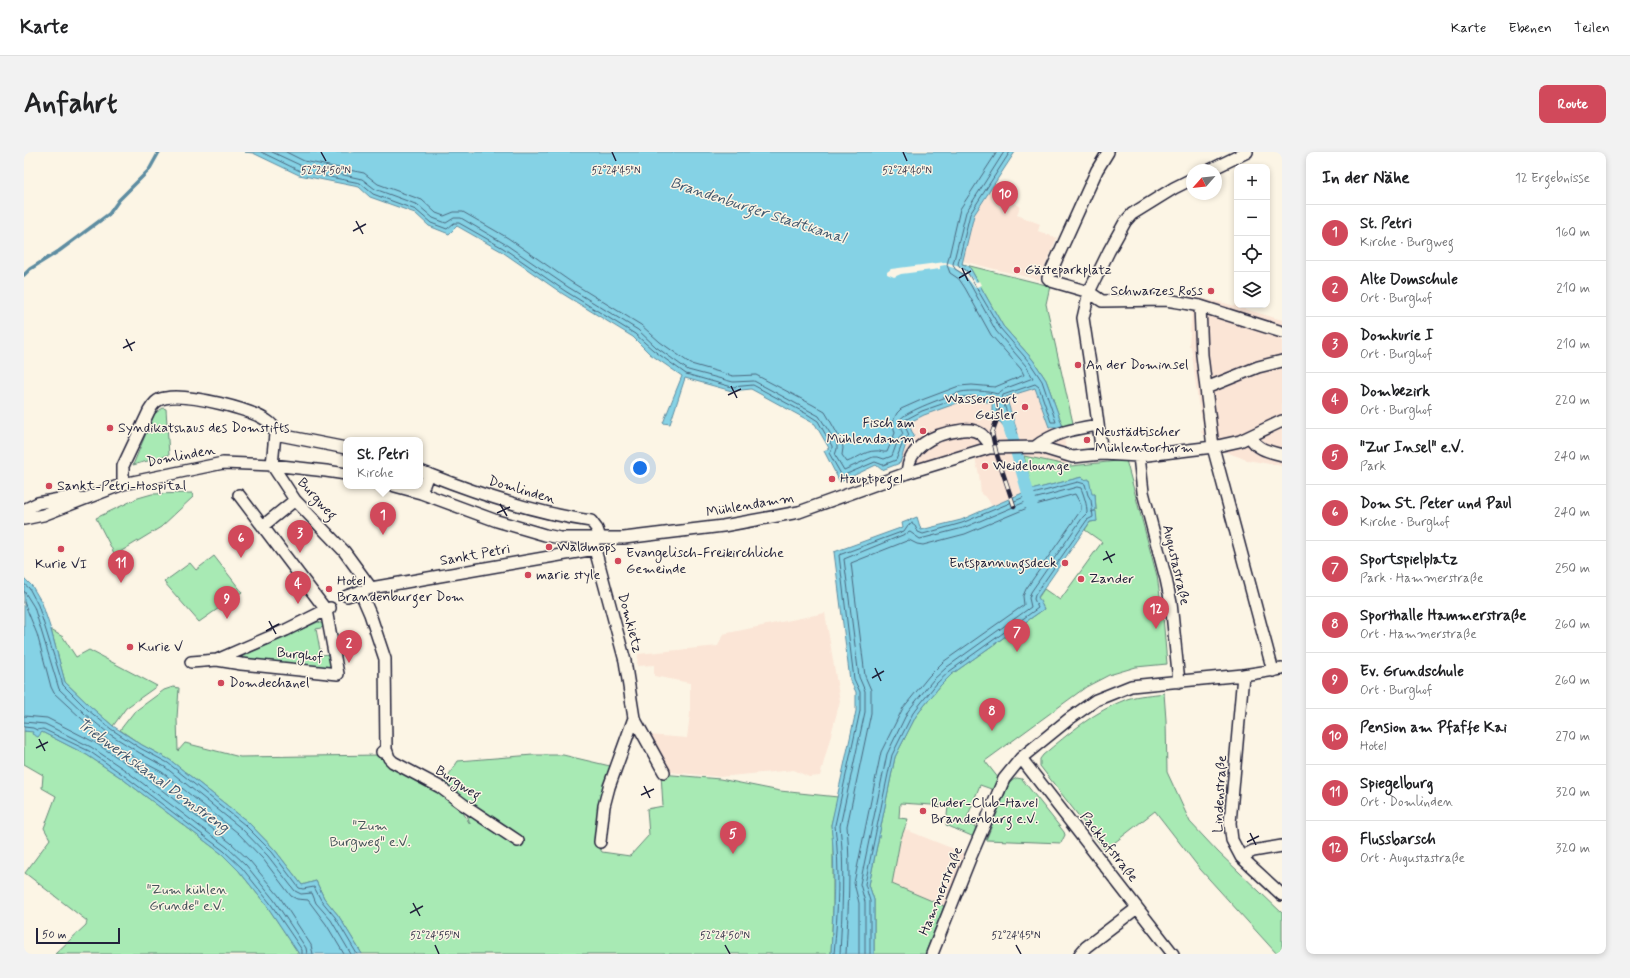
<!DOCTYPE html>
<html lang="de">
<meta charset="utf-8">
<style>
body{margin:0;font-family:Mynerve,sans-serif;background:#f2f2f2;color:#202124}
.controls{position:absolute;right:12px;top:12px;display:grid;overflow:hidden;border-radius:8px;box-shadow:0 2px 6px #0003}
.controls button{width:36px;height:36px;display:grid;place-items:center;padding:0;border:0;border-bottom:1px solid #e0e0e0;background:#fff;color:#202124;font:20px sans-serif}
.compass{position:absolute;left:1162px;top:12px;width:36px;height:36px;border-radius:50%;background:#fff;box-shadow:0 2px 6px #0003;rotate:243deg}
.scale{position:absolute;left:12px;bottom:10px;width:84px;box-sizing:border-box;padding-left:4px;border:2px solid #22223b;border-top:0;font-size:11px;line-height:14px;white-space:nowrap;color:#22223b;-webkit-text-stroke:3px #fcf5e5;paint-order:stroke}
.you{position:absolute;left:616px;top:316px;width:14px;height:14px;margin:-10px;border:3px solid #fff;border-radius:50%;background:#1a73e8;box-shadow:0 0 0 6px #1a73e833}
.badge{display:grid;place-items:center;width:26px;height:26px;border-radius:50%;background:#d1495b;color:#fff;font-size:13px;font-weight:700}
.pin{position:absolute;translate:-50% -33px;filter:drop-shadow(0 1px 2px #0008)}
.pin::after{content:'';position:absolute;top:21px;width:14px;height:12px;background:inherit;clip-path:polygon(0 0,100% 0,50% 100%)}
.popup{position:absolute;left:319px;top:285px;width:80px;height:52px;box-sizing:border-box;display:grid;place-content:center;border-radius:8px;background:#fff;filter:drop-shadow(0 1px 3px #0005);font-size:13px;white-space:nowrap;color:#757577}
.popup b{font-size:15px;color:#202124}
.popup::after{content:'';position:absolute;left:50%;top:100%;margin-left:-8px;border:8px solid transparent;border-top-color:#fff}
.list{margin:0;padding:0;list-style:none}
h2{display:flex;justify-content:space-between;align-items:center;height:52px;margin:0;padding:0 16px;font-size:17px}
h2 small{font-size:13px;font-weight:400;color:#757577}
.list li{display:grid;grid-template-columns:26px 1fr auto;gap:12px;align-items:center;box-sizing:border-box;height:56px;padding:0 16px;border-top:1px solid #e0e0e0}
.list b{display:block;font-size:15px;white-space:nowrap}
.list p{margin:0;font-size:13px;white-space:nowrap;color:#757577}
.list em{font-size:13px;font-style:normal;color:#757577}
.icon{flex:none;width:22px;height:22px;fill:none;stroke:currentColor;stroke-width:2;stroke-linecap:round;stroke-linejoin:round}
.map{position:relative;flex:none;width:1258px;height:802px;overflow:hidden;border-radius:8px}
header{display:flex;align-items:center;gap:24px;box-sizing:border-box;height:56px;padding:0 20px;background:#fff;border-bottom:1px solid #e0e0e0}
header strong{font-size:19px}
nav{display:flex;gap:22px;margin-inline-start:auto;font-size:14px}
.intro{display:flex;align-items:center;justify-content:space-between;box-sizing:border-box;height:96px;padding:0 24px}
h1{margin:0;font-size:28px}
.button{padding:10px 18px;border-radius:8px;background:#d1495b;color:#fff;font-size:14px;font-weight:700}
main{display:flex;gap:24px;padding:0 24px}
aside{flex:1;background:#fff;border-radius:8px;box-shadow:0 2px 6px #0003}
.map>svg:first-child{display:block}
</style>
<header>
<strong>Karte</strong>
<nav><a>Karte</a><a>Ebenen</a><a>Teilen</a></nav>
</header>
<div class="intro"><h1>Anfahrt</h1><a class="button">Route</a></div>
<main>
<div class="map">
<svg width="1258" height="802" viewBox="0 0 1258 802">
<rect width="100%" height="100%" fill="#fcf5e5"/>
<filter id="ink" filterUnits="userSpaceOnUse"><feTurbulence type="fractalNoise" baseFrequency=".025" numOctaves="2"/><feDisplacementMap in="SourceGraphic" scale="8" xChannelSelector="R" yChannelSelector="G"/><feConvolveMatrix kernelMatrix="1 2 1 2 8 2 1 2 1" color-interpolation-filters="sRGB"/></filter>
<g filter="url(#ink)">
<path fill="#fbe5d6" d="M965 40 996 54 993 63 1016 72 1014 79 1033 86 1015 128 938 109 950 63Z
M1128 142 1171 145 1200 151 1258 168V314L1223 308 1189 295 1177 280 1180 277 1174 250 1167 194H1165L1168 157 1128 154Z
M1011 236 1025 275H1039L1045 328 1003 339 968 354 963 346 957 342 955 322 949 300 883 321 876 311 882 292 884 271 900 263 939 249H968L972 271 973 269H976L984 278 994 282 982 245Z
M801 461 816 549 796 624 785 625 770 618 695 625 646 620 624 583 663 586 666 562V531L630 524V513L613 514 614 502 694 494 699 482Z
M880 677 947 704 926 758 868 732 876 689Z"/>
<path fill="#a8eab4" stroke="#658678" d="M938 112 1026 134 1022 152 1049 271 1039 275 1022 228 1009 208 979 174 945 114Z
M139 256 142 257 145 303 109 313 130 262Z
M1000 304 1047 314 1102 308 1133 424 1139 464 1143 512 1112 515 1085 523 1062 535 961 609 975 627 970 638 956 633 941 671 954 676 950 685 922 673 924 654 876 651 875 666 884 667 876 689 868 732 920 754 901 802H850V748L845 733 871 605 892 564 916 534 928 522 1020 457 1014 446 1020 437 1036 448 1078 390 1061 378 1066 370 1073 369 1066 359 1072 358 1071 342 1068 343 1058 325 1008 338Z
M168 341 169 345 137 375 91 403 72 366 114 346 128 342Z
M190 404 218 440 175 470 140 430 166 411 172 418Z
M294 470 300 472 301 475 292 477 297 503 306 502 308 516H276V512L265 511 264 515 237 511V508L226 507 225 510 218 507 219 503Z
M27 478 39 485 52 505 65 498 133 534 102 556 89 574 67 555 41 530Z
M149 535 155 536 153 566 154 599 161 591 216 605 356 603 367 613 418 641 433 651 446 672 438 646 418 633 434 609 509 603H539L586 614 574 653 571 689 578 700 606 704 625 683 623 657 639 654 637 622 696 627 756 639 814 645 807 673 809 687V753L807 802H338L314 763 300 746 292 729 278 733 251 698 224 670 146 608 118 593 96 578 110 560 140 538Z
M1140 541 1142 568 1143 620 1166 670 1194 700 1258 761V802H1253L1176 717 1131 659 1081 698 1016 614V607L1019 603C1045 581 1071 559 1103 547 1115 543 1128 543 1140 541Z
M0 579 18 580 63 603 96 625 198 702 215 719 243 754 275 802H31L62 773 63 769 1 721 26 687 20 676 32 644 18 636 19 623 0 612Z
M993 626 998 627 1040 680 1041 683 1037 691 962 688 985 632 989 628Z"/>
<path fill="#85d2e5" stroke="#5d8ca1" d="M220 0H991L950 63 938 112 945 114 979 174 1009 208 1022 228 1039 275H1025L1011 236 982 245 994 282 983 283 981 279 983 278 976 270 973 269 972 271 968 268V250L939 249 900 263 884 271 890 284 882 292 876 311 858 318 852 313 816 330 800 299 805 296 791 272 727 237 708 239 661 226 646 272 639 271 658 224 626 202 609 185 539 142 477 99 433 74 425 82 405 74 391 61 346 45 335 35 275 23 229 1Z
M1058 325 1059 328 1065 327 1068 342H1071L1072 358 1067 360 1072 359 1073 369 1066 370 1014 445 1020 457 928 522 916 534 892 564 871 605 845 733 850 748V802H807C809 759 812 715 807 673L832 559V540L826 528 810 400 879 375 878 371 893 365 897 378 937 368 1003 339Z
M0 426 8 434 18 451 27 478 41 530 67 555 89 574 118 593 146 608 224 670 251 698 278 733 292 729 300 746 314 763 338 802H275L243 754 215 719 198 702 96 625 63 603 18 580 14 585 8 582 9 580 0 579Z"/>
<path fill="#fcf5e5" d="M921 110 936 114 952 130 955 129 957 133 951 136 940 122 932 117 921 113 916 114V117L877 122 870 125 863 122V120L867 117Z"/>
<g fill="none" stroke-linecap="round" stroke-linejoin="round">
<path stroke="#4a687f" stroke-width="1" d="M237 0 276 19 336 31 349 42 392 58 407 71 423 77 430 71H435L479 96 541 139 611 182 629 198 662 222 708 235 729 233 783 262 794 269 808 294V297L805 301 818 324 851 310 859 313 872 308 879 290 885 283 880 272 881 268 898 259 938 245 948 244 969 246 972 250 973 264 984 271 986 269 978 247 979 243 1011 232 1015 235 1027 270H1032L1018 229 1006 211 976 176 942 118 936 115 934 112 946 62 986 0
M248 0 278 14 338 27 351 37 394 53 409 66 422 71 430 66H437L481 92 544 135 614 178 632 195 664 218 709 230 730 229 795 264 813 292V297L811 303 820 318 849 305H854L860 307 868 304 874 288 879 282C877 277 874 273 876 268 879 260 927 243 937 240 946 238 965 239 973 242L980 237 1009 226 1002 214 972 179 946 132 939 122 931 117 929 112 942 60 980 0
M262 0 280 9 340 21 354 32 398 48 412 61 420 64 430 60H439L484 86 547 130 617 173 636 190 667 212 709 224 732 223 789 253 801 260 804 265 818 290 819 296 818 303 823 310C832 307 841 299 851 299 856 298 859 301 863 300L871 281 869 273 870 267 873 261 877 257 895 249 935 234 948 233 971 235 1000 223 997 217 967 183 941 136 935 127 926 121 923 113 936 57 973 0
M0 432 5 436 14 453 39 533 64 558 87 577 116 596 144 611 221 673 248 700 275 736 279 737 290 735 297 748 311 765 333 802
M0 439 10 455 35 537 61 562 84 581 114 600 141 615 218 677 244 704 271 739 277 742 288 741 292 751 307 768 327 802
M0 450 13 482 27 535 30 541 57 566 80 585 111 606 138 620 214 681 239 707 267 744 273 747 284 748 302 772 320 802
M0 564 23 566 70 590 105 613 207 691 226 709 255 744 287 793 289 802
M0 570 21 572 67 595 101 618 203 695 222 713 250 748 282 796 283 802
M0 575 9 576 13 578 19 577 65 599 98 622 200 699 218 716 246 751 278 798V802
M810 802C814 760 816 716 811 673L836 559V540L830 527 815 403 880 379 884 373 888 371 890 372 894 380 899 382 938 371 1005 343 1054 330 1061 332 1064 343 1067 348 1069 365 1063 368 1011 443 1010 447 1014 456 926 519 913 531 889 561 868 603 841 732 846 749V802
M816 802C818 760 821 716 816 674L841 560V539L835 525 820 407 886 380 896 387 939 376 1006 348 1053 335 1057 336C1060 344 1063 352 1063 361L1059 365 1007 440 1005 446 1007 455 923 515 909 528 884 559 863 602 836 732 841 750V802
M822 802C824 760 827 716 823 674L847 561V538L841 524 827 411 885 388 893 392 899 393 941 382 1008 354 1051 342 1057 353V358L1002 437 999 444 1000 453 919 510 905 524 879 556 857 600 830 731 835 751V802"/>
<path stroke="#5d8ca1" stroke-width="3.5" d="M0 123 6 117 35 99 85 62 95 48 125 18 135 0"/>
<path stroke="#85d2e5" stroke-width="12" d="M983 267 1008 355"/>
<defs>
<path id="minor" d="M1084 0 1073 18 1024 126 1027 129 1065 140 1078 149 1142 148 1160 151 1176 154 1258 180
M1186 18 1223 0
M1176 154 1178 203 1189 295 1249 519
M1182 236 1234 215 1258 209
M1226 285C1234 298 1244 299 1258 303
M1011 295C1030 280 1050 277 1074 273
M322 296 251 282 248 313 271 348 320 399 347 436
M1078 302 1066 212 1059 166 1065 140 1085 99 1101 70 1108 62 1150 36 1168 27
M1115 304 1119 340 1142 427 1147 451 1155 530
M396 319 404 322 397 341
M883 321C885 295 909 282 933 279 941 277 950 277 957 282 961 285 965 292 969 296
M404 322C457 343 511 361 567 369L573 377 576 386
M99 332V314L125 259C129 252 133 247 141 246 162 241 230 257 246 271 250 274 250 277 251 282
M371 334 397 341 473 369 521 383 536 386H600L699 374 775 360 883 321 965 296 1016 295 1049 305 1078 302 1115 304 1189 295 1216 289 1258 269
M0 358 14 351 52 344
M0 367 19 363 99 332 199 311 248 313 302 319 322 322
M240 373 271 348
M569 390 601 509 610 566 640 620
M336 439 346 462 361 507 362 597 358 600
M323 444 347 436 571 397
M193 508 217 512 314 522 302 458 215 343
M167 510 193 508 262 478 306 456
M1219 523 1206 671 1208 688 1217 705 1258 743
M362 597 365 606 369 610 416 635 440 653 494 689
M997 606 1149 802
M576 690 580 654 585 635 610 566
M1217 705 1229 699 1258 694
M908 802 947 704 980 627 997 606 1045 567 1072 548 1107 534 1219 523 1258 517
M1056 802 1062 795 1113 756"/>
</defs>
<use href="#minor" stroke="#22223b" stroke-width="14"/>
<use href="#minor" stroke="#fcf5e5" stroke-width="11"/>
<defs>
<path id="rail" d="M976 259 968 281 972 300 990 354"/>
</defs>
<use href="#rail" stroke="#22223b" stroke-width="4.5"/>
<use href="#rail" stroke="#fcf5e5" stroke-width="3" stroke-dasharray="9" stroke-linecap="butt"/>
</g>
</g>
<path fill="none" stroke="#22223b" stroke-width="1.5" d="M297 0 302 9M588 0 592 9M879 0 883 9M332 69 339 82M329 79 342 72M938 116 944 129M935 126 947 119M102 187 108 199M99 196 111 190M707 234 713 246M704 243 717 237M476 352 483 364M473 361 486 355M1082 399 1088 411M1079 408 1091 402M245 469 252 482M242 479 255 472M851 516 857 529M848 526 860 519M15 587 21 599M12 596 24 590M620 634 626 646M617 643 630 637M1226 681 1232 693M1223 690 1235 684M389 751 396 764M386 761 399 754M411 793 415 802M701 793 706 802M992 793 997 802"/>
<g fill="#d1495b" stroke="#fcf5e5" stroke-width="1.5">
<circle cx="993" cy="118" r="4"/>
<circle cx="1187" cy="139" r="4"/>
<circle cx="1054" cy="213" r="4"/>
<circle cx="1001" cy="255" r="4"/>
<circle cx="86" cy="276" r="4"/>
<circle cx="899" cy="279" r="4"/>
<circle cx="1063" cy="288" r="4"/>
<circle cx="961" cy="314" r="4"/>
<circle cx="808" cy="327" r="4"/>
<circle cx="25" cy="334" r="4"/>
<circle cx="525" cy="395" r="4"/>
<circle cx="37" cy="397" r="4"/>
<circle cx="594" cy="409" r="4"/>
<circle cx="1041" cy="411" r="4"/>
<circle cx="504" cy="423" r="4"/>
<circle cx="1057" cy="427" r="4"/>
<circle cx="305" cy="437" r="4"/>
<circle cx="106" cy="495" r="4"/>
<circle cx="197" cy="531" r="4"/>
<circle cx="899" cy="659" r="4"/>
</g>
<g text-anchor="middle" dominant-baseline="central" stroke-width="3" stroke-linejoin="round" paint-order="stroke">
<g font-size="14" fill="#22223b" stroke="#fcf5e5" text-anchor="start">
<text x="1001" y="118">Gästeparkplatz</text>
<text x="1179" y="139" text-anchor="end">Schwarzes Ross</text>
<text x="1062" y="213">An der Dominsel</text>
<text x="993" y="247" text-anchor="end">Wassersport<tspan x="993" dy="16">Geisler</tspan></text>
<text x="891" y="271" text-anchor="end">Fisch am<tspan x="891" dy="16">Mühlendamm</tspan></text>
<text x="94" y="276">Syndikatshaus des Domstifts</text>
<text x="1071" y="280">Neustädtischer<tspan x="1071" dy="16">Mühlentorturm</tspan></text>
<text x="969" y="314">Weidelounge</text>
<text x="816" y="327">Hauptpegel</text>
<text x="33" y="334">Sankt-Petri-Hospital</text>
<text x="533" y="395">Waldmops</text>
<text x="602" y="401">Evangelisch-Freikirchliche<tspan x="602" dy="16">Gemeinde</tspan></text>
<text x="1033" y="411" text-anchor="end">Entspannungsdeck</text>
<text x="37" y="412" text-anchor="middle">Kurie VI</text>
<text x="512" y="423">marie style</text>
<text x="1065" y="427">Zander</text>
<text x="313" y="429">Hotel<tspan x="313" dy="16">Brandenburger Dom</tspan></text>
<text x="114" y="495">Kurie V</text>
<text x="205" y="531">Domdechanel</text>
<text x="907" y="651">Ruder-Club-Havel<tspan x="907" dy="16">Brandenburg e.V.</tspan></text>
</g>
<g font-size="14" fill="#22223b" stroke="#fcf5e5">
<text transform="translate(157 304) rotate(-11)">Domlinden</text>
<text transform="translate(498 338) rotate(16)">Domlinden</text>
<text transform="translate(293 347) rotate(48)">Burgweg</text>
<text transform="translate(726 353) rotate(-10)">Mühlendamm</text>
<text transform="translate(451 403) rotate(-10)">Sankt Petri</text>
<text transform="translate(1152 413) rotate(77)">Augustastraße</text>
<text transform="translate(606 471) rotate(75)">Domkietz</text>
<text transform="translate(276 503) rotate(6)">Burghof</text>
<text transform="translate(434 631) rotate(33)">Burgweg</text>
<text transform="translate(1196 642) rotate(-87)">Lindenstraße</text>
<text transform="translate(1085 695) rotate(52)">Packhofstraße</text>
<text transform="translate(917 739) rotate(-68)">Hammerstraße</text>
</g>
<g font-size="14" fill="#445459" stroke="#fcf5e5">
<text x="346" y="674">"Zum<tspan x="346" dy="16">Burgweg" e.V.</tspan></text>
<text x="163" y="738">"Zum kühlen<tspan x="163" dy="16">Grunde" e.V.</tspan></text>
</g>
<g font-size="15" font-style="italic" fill="#40576e" stroke="#fcf5e5">
<text transform="translate(734 59) rotate(18)">Brandenburger Stadtkanal</text>
<text transform="translate(129 624) rotate(36)">Triebwerkskanal Domstreng</text>
</g>
</g>
<g font-size="10" text-anchor="middle" fill="#22223b" stroke="#fcf5e5" stroke-width="3" stroke-linejoin="round" paint-order="stroke">
<text x="302" y="22">52°24'50"N</text>
<text x="592" y="22">52°24'45"N</text>
<text x="883" y="22">52°24'40"N</text>
<text x="411" y="787">52°24'55"N</text>
<text x="701" y="787">52°24'50"N</text>
<text x="992" y="787">52°24'45"N</text>
</g>
</svg>
<div class="controls">
<button>+</button>
<button>−</button>
<button><svg class="icon" aria-label="locate" viewBox="0 0 24 24"><circle cx="12" cy="12" r="6"/><path d="M12 2v4M12 18v4M2 12h4M18 12h4"/></svg></button>
<button><svg class="icon" aria-label="layers" viewBox="0 0 24 24"><path d="M12 4l9 5-9 5-9-5zM3 14l9 5 9-5"/></svg></button>
</div>
<svg class="compass" viewBox="-18 -18 36 36"><path d="M0-13l5 13h-10z" fill="#e53935"/><path d="M0 13l5-13h-10z" fill="#757577"/></svg>
<div class="scale">50 m</div>
<div class="you"></div>
<div class="pin badge" style="left:359px;top:383px">1</div>
<div class="popup"><b>St. Petri</b>Kirche</div>
<div class="pin badge" style="left:325px;top:511px">2</div>
<div class="pin badge" style="left:276px;top:401px">3</div>
<div class="pin badge" style="left:274px;top:452px">4</div>
<div class="pin badge" style="left:709px;top:702px">5</div>
<div class="pin badge" style="left:217px;top:406px">6</div>
<div class="pin badge" style="left:993px;top:500px">7</div>
<div class="pin badge" style="left:968px;top:579px">8</div>
<div class="pin badge" style="left:203px;top:467px">9</div>
<div class="pin badge" style="left:981px;top:62px">10</div>
<div class="pin badge" style="left:97px;top:431px">11</div>
<div class="pin badge" style="left:1132px;top:477px">12</div>
</div>
<aside>
<h2>In der Nähe<small>12 Ergebnisse</small></h2>
<ul class="list">
<li><span class="badge">1</span><div><b>St. Petri</b><p>Kirche · Burgweg</p></div><em>160 m</em></li>
<li><span class="badge">2</span><div><b>Alte Domschule</b><p>Ort · Burghof</p></div><em>210 m</em></li>
<li><span class="badge">3</span><div><b>Domkurie I</b><p>Ort · Burghof</p></div><em>210 m</em></li>
<li><span class="badge">4</span><div><b>Dombezirk</b><p>Ort · Burghof</p></div><em>220 m</em></li>
<li><span class="badge">5</span><div><b>&quot;Zur Insel&quot; e.V.</b><p>Park</p></div><em>240 m</em></li>
<li><span class="badge">6</span><div><b>Dom St. Peter und Paul</b><p>Kirche · Burghof</p></div><em>240 m</em></li>
<li><span class="badge">7</span><div><b>Sportspielplatz</b><p>Park · Hammerstraße</p></div><em>250 m</em></li>
<li><span class="badge">8</span><div><b>Sporthalle Hammerstraße</b><p>Ort · Hammerstraße</p></div><em>260 m</em></li>
<li><span class="badge">9</span><div><b>Ev. Grundschule</b><p>Ort · Burghof</p></div><em>260 m</em></li>
<li><span class="badge">10</span><div><b>Pension am Pfaffe Kai</b><p>Hotel</p></div><em>270 m</em></li>
<li><span class="badge">11</span><div><b>Spiegelburg</b><p>Ort · Domlinden</p></div><em>320 m</em></li>
<li><span class="badge">12</span><div><b>Flussbarsch</b><p>Ort · Augustastraße</p></div><em>320 m</em></li>
</ul>
</aside>
</main>
